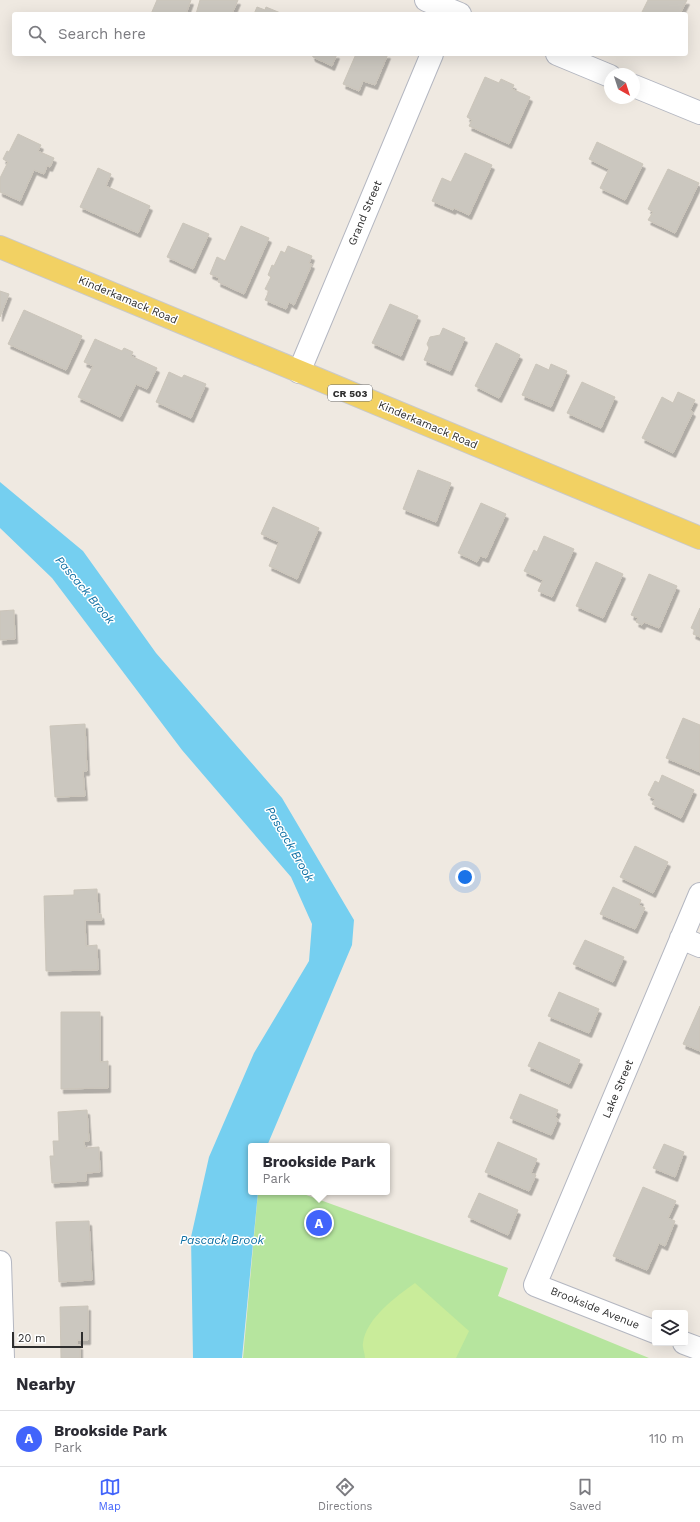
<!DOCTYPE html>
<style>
body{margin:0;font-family:"Work Sans",sans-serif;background:#f7f7f7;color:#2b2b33}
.controls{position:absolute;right:12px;bottom:12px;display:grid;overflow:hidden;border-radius:4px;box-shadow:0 4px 16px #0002}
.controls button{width:36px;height:36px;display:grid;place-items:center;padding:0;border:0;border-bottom:1px solid #e1e1e2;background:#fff;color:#2b2b33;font:20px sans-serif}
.compass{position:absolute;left:604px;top:68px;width:36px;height:36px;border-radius:50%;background:#fff;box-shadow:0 4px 16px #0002;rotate:141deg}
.scale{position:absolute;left:12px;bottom:10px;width:71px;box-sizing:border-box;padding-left:4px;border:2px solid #2e2e2e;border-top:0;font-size:11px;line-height:14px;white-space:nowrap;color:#2e2e2e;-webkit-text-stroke:3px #fff;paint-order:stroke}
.you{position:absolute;left:465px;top:877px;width:14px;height:14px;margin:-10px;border:3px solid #fff;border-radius:50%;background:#1a73e8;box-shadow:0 0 0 6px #1a73e833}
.badge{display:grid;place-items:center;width:26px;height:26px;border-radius:50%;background:#4264fb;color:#fff;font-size:13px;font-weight:700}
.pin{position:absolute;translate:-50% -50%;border:2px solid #fff;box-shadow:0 1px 4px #0006}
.popup{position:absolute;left:248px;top:1143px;width:142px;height:52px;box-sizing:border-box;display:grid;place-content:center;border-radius:4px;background:#fff;filter:drop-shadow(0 1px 3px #0005);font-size:13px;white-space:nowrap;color:#7c7c81}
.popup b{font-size:15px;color:#2b2b33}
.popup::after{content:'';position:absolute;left:50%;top:100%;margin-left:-8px;border:8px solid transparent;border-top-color:#fff}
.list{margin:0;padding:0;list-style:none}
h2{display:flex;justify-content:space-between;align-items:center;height:52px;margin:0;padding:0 16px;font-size:17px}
h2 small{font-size:13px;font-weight:400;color:#7c7c81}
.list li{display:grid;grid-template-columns:26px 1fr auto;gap:12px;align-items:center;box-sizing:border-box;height:56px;padding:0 16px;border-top:1px solid #e1e1e2}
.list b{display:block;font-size:15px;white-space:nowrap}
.list p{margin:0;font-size:13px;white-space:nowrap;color:#7c7c81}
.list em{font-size:13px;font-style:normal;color:#7c7c81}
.icon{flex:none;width:22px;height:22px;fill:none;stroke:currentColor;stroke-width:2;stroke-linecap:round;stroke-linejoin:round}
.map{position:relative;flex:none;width:700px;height:1358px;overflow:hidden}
.search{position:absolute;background:#fff;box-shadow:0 4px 16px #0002;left:12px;right:12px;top:12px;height:44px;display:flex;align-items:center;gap:10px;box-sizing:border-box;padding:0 14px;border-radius:4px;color:#7c7c81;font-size:15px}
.sheet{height:108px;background:#fff}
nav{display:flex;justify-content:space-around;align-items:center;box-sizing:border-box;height:56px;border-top:1px solid #e1e1e2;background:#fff;font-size:11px;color:#7c7c81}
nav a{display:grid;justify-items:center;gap:2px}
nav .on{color:#4264fb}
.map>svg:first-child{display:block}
</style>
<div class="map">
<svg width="700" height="1358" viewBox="0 0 700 1358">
<defs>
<filter id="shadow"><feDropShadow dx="2.5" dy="4.5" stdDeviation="0" flood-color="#0004"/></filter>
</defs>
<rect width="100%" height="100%" fill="#efe9e1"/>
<path fill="#b6e59e" d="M258 1192H298L508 1268 498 1296 649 1358H243Z"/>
<path fill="#c9ec9a" d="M415 1283 469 1331 456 1358H365C365 1353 362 1347 363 1343 366 1318 397 1296 415 1283Z"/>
<path fill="#75cff0" d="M0 482 83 551 156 653 282 798 354 920 352 945 267 1146H251V1192H258L242 1358H193L191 1237 209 1157 254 1053 309 961 312 924 291 877 182 750 52 578 0 528Z"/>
<path fill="#cbc7bf" stroke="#cbc5ba" filter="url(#shadow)" d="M157 0H191L186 14H151Z
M200 0H238L232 14H196Z
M648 0H687L680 14H641Z
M257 7 265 10 266 7 283 14H254Z
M312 54H337L332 66 313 57Z
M356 54H388L375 85 363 81 359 91 343 84Z
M485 77 499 83 501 79 514 85 512 89 530 97 509 144 469 126 472 120 467 117Z
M18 134 41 145 38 151 54 158 50 167 47 166 44 174 34 170 20 201 0 192V178L8 162 3 159 7 151 9 152Z
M597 142 643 164 625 200 600 188 609 169 589 159Z
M465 153 492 165 469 215 454 208 453 210 432 201 442 178 451 182Z
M98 168 111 174 106 186 150 206 138 233 80 207Z
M668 169 699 183 675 233 648 220 653 212 648 209Z
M183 223 209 234 193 269 167 257Z
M241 226 269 238 244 294 218 282 219 278 210 274 217 257 225 261Z
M288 246 312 256 309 263 312 264 294 305 289 302 286 309 265 300 269 291 265 289 271 277 268 275 272 265 274 266 281 251 285 253Z
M0 291 9 294 0 317Z
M390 304 418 316 401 356 372 343Z
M24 310 82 336 66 370 8 344Z
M443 328 465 338 450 371 424 360 429 348 427 344 430 337 440 335Z
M95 339 122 351 124 348 133 352 131 356 157 368 147 389 136 384 120 417 78 397 93 366 84 362Z
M496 343 520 355 499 398 475 386Z
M536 364 549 370 551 364 567 371 551 407 522 395Z
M169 372 182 378 184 375 206 384 191 418 156 402Z
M582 382 615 397 601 428 567 413Z
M678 392 695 400 690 410 693 412 673 453 642 438 662 397 673 403Z
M418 470 451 483 436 522 403 509Z
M481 503 506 514 486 558 480 556 477 562 458 553Z
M273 507 319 528 297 579 269 566 279 542 261 534Z
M544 536 574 549 552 597 538 591 543 580 524 571 534 550 537 552Z
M596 562 623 574 603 618 576 606Z
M649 574 677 586 659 628 644 622 642 625 636 622 638 618 631 615Z
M700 608V637L693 634 695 630 691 628Z
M14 610 15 639 0 640V611Z
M683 718 700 725V772L666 758Z
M85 724 87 771H83L85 796 55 797 50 726Z
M662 775 694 790 681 818 652 804 655 799 648 795 655 781 659 783Z
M635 846 668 862 653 893 620 877Z
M613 887 641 900 639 905 645 908 635 929 600 914Z
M97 889 98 914H101L102 920H85L86 946 97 945 98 970 46 971 44 896 74 895V890Z
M585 940 624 957 613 982 573 964Z
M559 992 599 1009 589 1033 548 1016Z
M700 1006V1051L683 1044Z
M61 1012H100V1062L108 1061V1088L61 1089Z
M539 1042 580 1060 569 1084 528 1066Z
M520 1094 558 1110 555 1117 558 1119 551 1135 510 1118Z
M87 1110 89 1141H84L85 1148 99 1147 100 1172 86 1173V1181L52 1183 50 1156H54L53 1141H59L58 1112Z
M498 1142 537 1159 531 1173 536 1175 529 1191 485 1172Z
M664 1144 684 1152 675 1177 653 1168Z
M643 1187 676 1201 668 1218 675 1221 665 1246 659 1243 647 1270 613 1256Z
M479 1193 518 1210 508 1235 468 1217Z
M89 1221 92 1280 59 1282 56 1222Z
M88 1306V1340H77V1345H80V1358H61L60 1307Z"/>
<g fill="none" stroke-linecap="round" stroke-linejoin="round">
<defs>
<path id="minor" d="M426 0 460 14
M557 54 610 76
M634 86 700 113
M299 372 432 54
M681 938 700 946
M0 1262 3 1358
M655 1332 535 1285 700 894
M684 1343 700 1349"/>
<path id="major" d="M0 247 700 538"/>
</defs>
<use href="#minor" stroke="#b4b7c1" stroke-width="24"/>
<use href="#major" stroke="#c9c9c9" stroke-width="24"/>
<use href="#minor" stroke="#fff" stroke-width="22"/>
<use href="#major" stroke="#f2d163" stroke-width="22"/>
</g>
<g text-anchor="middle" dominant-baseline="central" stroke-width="3" stroke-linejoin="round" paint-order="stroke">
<rect fill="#fff" stroke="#6d6d6d" stroke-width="1" x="328" y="385" width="44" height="16" rx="3"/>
<g font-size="10" font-weight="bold" fill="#2e2e2e">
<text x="350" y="393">CR 503</text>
</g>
<g font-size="11" fill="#2e2e2e" stroke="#fff">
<text transform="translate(365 213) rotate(-67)">Grand Street</text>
<text transform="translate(128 300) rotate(23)">Kinderkamack Road</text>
<text transform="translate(428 425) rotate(23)">Kinderkamack Road</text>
<text transform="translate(618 1089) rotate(-67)">Lake Street</text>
<text transform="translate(595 1308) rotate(22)">Brookside Avenue</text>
</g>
<g font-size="12" font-style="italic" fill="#0d6fa3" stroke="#fff">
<text transform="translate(85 590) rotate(50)">Pascack Brook</text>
<text transform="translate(290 844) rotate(60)">Pascack Brook</text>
<text x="222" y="1240">Pascack Brook</text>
</g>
</g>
</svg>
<div class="controls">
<button><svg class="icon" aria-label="layers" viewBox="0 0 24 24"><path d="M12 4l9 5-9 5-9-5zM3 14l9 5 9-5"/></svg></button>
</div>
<svg class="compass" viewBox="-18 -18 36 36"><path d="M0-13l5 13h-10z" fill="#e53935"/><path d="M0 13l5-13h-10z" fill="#7c7c81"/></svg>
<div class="scale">20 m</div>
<div class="you"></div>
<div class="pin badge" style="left:319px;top:1223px">A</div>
<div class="popup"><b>Brookside Park</b>Park</div>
<div class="search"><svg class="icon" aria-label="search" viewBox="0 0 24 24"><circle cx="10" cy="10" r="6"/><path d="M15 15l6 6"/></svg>Search here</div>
</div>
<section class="sheet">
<h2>Nearby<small></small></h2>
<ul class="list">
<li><span class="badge">A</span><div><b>Brookside Park</b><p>Park</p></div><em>110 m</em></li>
</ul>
</section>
<nav>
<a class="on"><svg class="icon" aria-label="map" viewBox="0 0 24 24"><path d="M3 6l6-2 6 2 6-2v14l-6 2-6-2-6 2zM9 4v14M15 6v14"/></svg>Map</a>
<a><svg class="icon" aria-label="directions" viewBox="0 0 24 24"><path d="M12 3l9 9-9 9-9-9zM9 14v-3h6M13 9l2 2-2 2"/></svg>Directions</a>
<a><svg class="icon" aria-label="saved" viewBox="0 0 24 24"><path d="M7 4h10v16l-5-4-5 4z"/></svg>Saved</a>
</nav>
